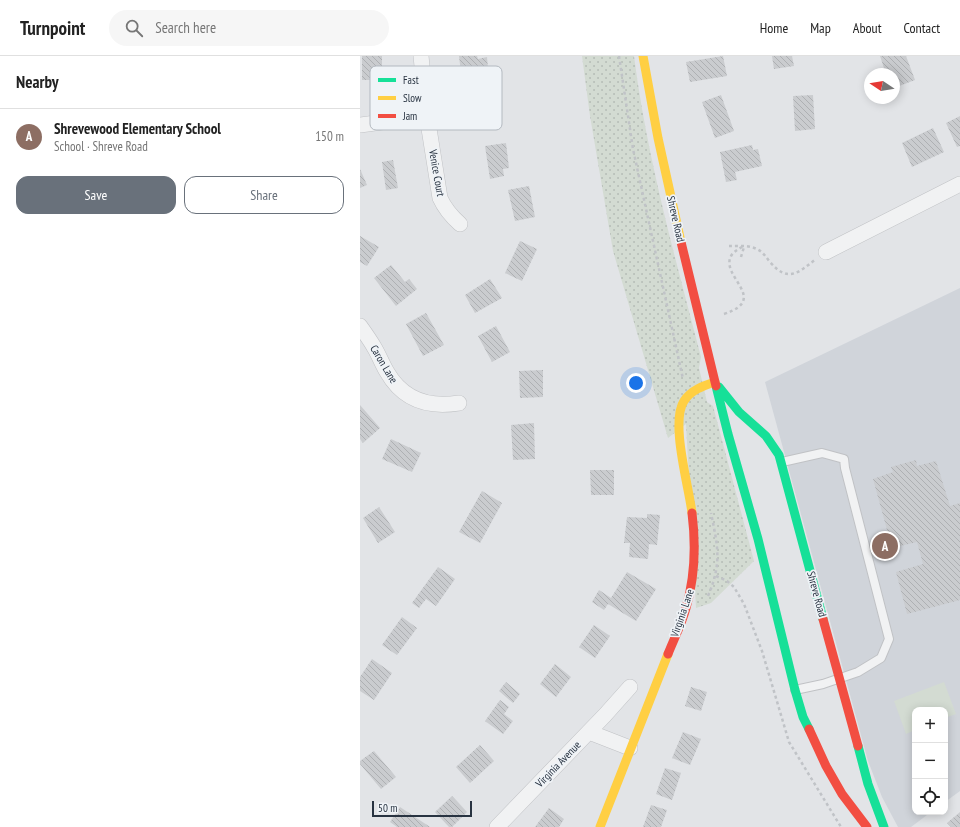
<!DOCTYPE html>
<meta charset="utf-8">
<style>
body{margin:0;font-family:"PT Sans Narrow",sans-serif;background:#f6f6f6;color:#222}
.controls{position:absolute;right:12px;bottom:12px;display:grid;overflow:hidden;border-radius:8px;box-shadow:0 2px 10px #0003}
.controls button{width:36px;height:36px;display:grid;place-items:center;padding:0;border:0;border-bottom:1px solid #e0e0e0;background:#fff;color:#222;font:20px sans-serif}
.compass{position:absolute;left:504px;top:12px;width:36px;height:36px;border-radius:50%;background:#fff;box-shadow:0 2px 10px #0003;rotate:282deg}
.scale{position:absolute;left:12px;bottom:10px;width:100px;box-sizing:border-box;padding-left:4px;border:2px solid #283341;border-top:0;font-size:11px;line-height:14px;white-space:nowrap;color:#283341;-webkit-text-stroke:3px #eff3f7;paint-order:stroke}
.you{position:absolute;left:276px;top:327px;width:14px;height:14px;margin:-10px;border:3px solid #fff;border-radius:50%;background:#1a73e8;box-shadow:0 0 0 6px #1a73e833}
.badge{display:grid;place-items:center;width:26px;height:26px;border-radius:50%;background:#69717b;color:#fff;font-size:13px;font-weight:700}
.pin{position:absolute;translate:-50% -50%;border:2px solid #fff;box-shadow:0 1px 4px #0006}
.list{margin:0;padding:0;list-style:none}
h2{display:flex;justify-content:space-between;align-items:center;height:52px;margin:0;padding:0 16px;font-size:17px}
h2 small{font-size:13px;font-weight:400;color:#767676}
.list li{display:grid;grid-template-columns:26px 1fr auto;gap:12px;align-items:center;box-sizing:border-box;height:56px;padding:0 16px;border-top:1px solid #e0e0e0}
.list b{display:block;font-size:15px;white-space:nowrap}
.list p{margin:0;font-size:13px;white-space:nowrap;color:#767676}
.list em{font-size:13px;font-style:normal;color:#767676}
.actions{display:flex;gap:8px;padding:12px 16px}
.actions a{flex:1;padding:9px 0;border:1px solid #69717b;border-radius:12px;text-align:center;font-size:14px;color:#69717b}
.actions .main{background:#69717b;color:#fff}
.icon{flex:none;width:22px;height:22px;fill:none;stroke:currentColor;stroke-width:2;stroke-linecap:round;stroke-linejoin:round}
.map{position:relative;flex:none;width:600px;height:771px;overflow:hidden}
header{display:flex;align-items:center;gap:24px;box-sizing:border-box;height:56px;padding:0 20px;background:#fff;border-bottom:1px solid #e0e0e0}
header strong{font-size:19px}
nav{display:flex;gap:22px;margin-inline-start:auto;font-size:14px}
.search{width:280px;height:36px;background:#f6f6f6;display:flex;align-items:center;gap:10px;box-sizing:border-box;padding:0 14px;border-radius:22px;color:#767676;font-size:15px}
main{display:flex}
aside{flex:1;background:#fff}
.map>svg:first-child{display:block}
</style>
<header>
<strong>Turnpoint</strong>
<div class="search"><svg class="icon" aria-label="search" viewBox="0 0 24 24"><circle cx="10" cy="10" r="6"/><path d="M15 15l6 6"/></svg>Search here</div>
<nav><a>Home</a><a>Map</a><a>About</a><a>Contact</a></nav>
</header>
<main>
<aside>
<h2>Nearby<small></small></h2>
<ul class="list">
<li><span class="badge" style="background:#8d6e63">A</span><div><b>Shrevewood Elementary School</b><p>School · Shreve Road</p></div><em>150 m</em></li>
</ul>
<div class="actions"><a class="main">Save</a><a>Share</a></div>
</aside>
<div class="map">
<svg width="600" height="771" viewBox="0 0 600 771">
<defs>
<pattern id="grass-dots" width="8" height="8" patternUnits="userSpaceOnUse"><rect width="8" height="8" fill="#d3dbd2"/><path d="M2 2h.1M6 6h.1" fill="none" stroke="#b5bcb6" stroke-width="1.8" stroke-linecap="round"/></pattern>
<pattern id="building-back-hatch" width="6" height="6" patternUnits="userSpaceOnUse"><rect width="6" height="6" fill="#cacccf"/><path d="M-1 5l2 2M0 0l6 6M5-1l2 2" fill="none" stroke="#aeb0b3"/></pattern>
</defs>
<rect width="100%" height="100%" fill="#e2e4e7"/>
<path fill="#d0d4da" d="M600 232V735L585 746V654H555V756H571L551 771H538L522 741 508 705 405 326Z"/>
<path fill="url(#grass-dots)" d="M222 0H274C287 102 315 201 341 301L339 312 347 346 353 350 394 505 351 547 336 552 326 368 308 382 253 195 230 60Z"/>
<path fill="#d3dbd2" d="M584 626 596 658 585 662V654H555V674L546 678 534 645Z"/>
<path fill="url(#building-back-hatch)" d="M2 0H22V24H2Z
M99 0H117L118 3 127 1 129 23 102 26Z
M363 0 367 20 330 26 326 6Z
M412 0H432L434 10 414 13Z
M520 0H546L555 24 534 32V18H526Z
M361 39 374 75 355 82 342 46Z
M453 39 455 73 435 75 433 40Z
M600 60V90L597 91 586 67Z
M573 72 584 96 552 111 542 87Z
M146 87 149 112 143 113 144 120 130 123 125 90Z
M392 89 393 94 398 93 402 110 375 116 377 124 366 126 360 96Z
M33 104 38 132 26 134 22 106Z
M0 113 7 129 0 132Z
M169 130 175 161 155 165 148 134Z
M0 180 19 191 7 210 0 206Z
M160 185 177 193 162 225 145 217Z
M31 209 45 226 49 223 57 233 36 250 14 222Z
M130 223 142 242 115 257 105 239Z
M66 257 84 289 63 300 46 268Z
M136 270 150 296 132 306 118 280Z
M183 314V341L160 342 159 315Z
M0 349 20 372 3 387 0 383Z
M174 367 175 403 153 404 151 369Z
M31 383 61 397 52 416 22 403Z
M556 404 557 410 576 405 590 450 600 447V544L547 558 536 516 563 508 557 486 532 492 513 423 533 416 531 411Z
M230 414H254V439H231Z
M122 435 142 447 120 487 99 476Z
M19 451 35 476 18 487 3 462Z
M287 458 300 459 297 489 289 488 288 503 269 501 270 487H264L267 461 287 462Z
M78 511 95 523 76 550 66 543 59 552 52 547Z
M267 516 296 533 276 565 248 548 244 554 232 546 239 534 251 542Z
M42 561 57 572 37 599 22 589Z
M234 569 250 580 235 602 219 591Z
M12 603 32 617 14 644 0 635V621Z
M195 608 211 621 196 641 180 628Z
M146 626 160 638 153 647 139 635Z
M331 631 347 636 341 655 325 650Z
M140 644 149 651 144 658 153 665 143 678 125 665Z
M323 676 341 683 330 709 312 702Z
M120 689 134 705 110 727 96 711Z
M14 695 36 721 21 733 0 708V705Z
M305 712 321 717 312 744 296 738Z
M92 740 107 756 92 771H89L75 756Z
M291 749 307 754 301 771H283Z
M40 751 70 771H37L30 766Z
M189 752 204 763 199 771H175Z
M600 756V771H591L587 767Z"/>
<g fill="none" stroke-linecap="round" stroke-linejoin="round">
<defs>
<path id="lane" d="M422 406 462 397 484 403 485 412 529 583 521 602 498 616 463 628 435 634"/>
<path id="street" d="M61 0 67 60 80 142C85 153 91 160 100 168
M0 69 67 60
M466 196 600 128
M0 270C5 277 10 284 14 291 19 299 22 308 27 316 43 344 68 352 99 347
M229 676 270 692
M137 771 245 659 270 631"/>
</defs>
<use href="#lane" stroke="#c0c2c5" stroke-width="10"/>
<use href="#street" stroke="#c0c2c5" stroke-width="16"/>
<path stroke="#c0c3c7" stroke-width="2.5" stroke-dasharray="3 3" stroke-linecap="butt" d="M259 0 273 93 323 323
M369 190C378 190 388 189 397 193 403 196 406 201 410 206 428 227 438 217 456 203
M381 201 384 191
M364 258C410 243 360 221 371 200 374 195 379 193 383 190
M356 520 367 525 374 531 384 548 402 595 429 686 481 771
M348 540C362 507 358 491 351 457"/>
<use href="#lane" stroke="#f1f2f3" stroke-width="8"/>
<use href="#street" stroke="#f1f2f3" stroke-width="15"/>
<path stroke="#16e098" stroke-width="9" d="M356 330 368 378 398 483 435 634 443 661 449 673
M359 331 379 356 406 380 419 399 463 563
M498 690 508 728 524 771"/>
<path stroke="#ffcf43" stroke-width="9" d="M283 0 298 82 321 186
M332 457C329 431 310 366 324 345 331 334 343 330 355 326
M240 771 308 598"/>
<path stroke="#f24e42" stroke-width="9" d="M321 186 356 330
M463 563 498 690
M308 598C314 583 322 567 326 552 335 521 336 489 332 457
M449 673 466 710 482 738 507 771"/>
</g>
<g text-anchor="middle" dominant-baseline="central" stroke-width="3.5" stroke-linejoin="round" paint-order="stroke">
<g font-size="11" fill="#283341" stroke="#eff3f7">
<text transform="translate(77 117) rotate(80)">Venice Court</text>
<text transform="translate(316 163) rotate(77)">Shreve Road</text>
<text transform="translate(24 308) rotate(59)">Caron Lane</text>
<text transform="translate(457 538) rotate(75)">Shreve Road</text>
<text transform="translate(322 557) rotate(-71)">Virginia Lane</text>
<text transform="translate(198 708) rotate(-46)">Virginia Avenue</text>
</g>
</g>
<rect x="10" y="10" width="132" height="64" rx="6" fill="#eff3f7" stroke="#b3b9c0" stroke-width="1"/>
<rect x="18" y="22" width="18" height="4" fill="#16e098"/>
<rect x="18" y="40" width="18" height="4" fill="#ffcf43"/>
<rect x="18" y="58" width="18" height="4" fill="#f24e42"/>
<g font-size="11" fill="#283341">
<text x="43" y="28">Fast</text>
<text x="43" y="46">Slow</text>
<text x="43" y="64">Jam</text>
</g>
</svg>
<div class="controls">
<button>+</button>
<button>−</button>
<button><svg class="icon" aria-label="locate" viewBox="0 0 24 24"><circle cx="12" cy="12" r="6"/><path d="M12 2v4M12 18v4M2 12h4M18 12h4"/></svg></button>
</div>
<svg class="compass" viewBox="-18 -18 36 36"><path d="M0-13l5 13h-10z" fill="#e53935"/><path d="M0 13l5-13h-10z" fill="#767676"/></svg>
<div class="scale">50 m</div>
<div class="you"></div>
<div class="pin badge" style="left:525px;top:490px;background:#8d6e63">A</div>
</div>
</main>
